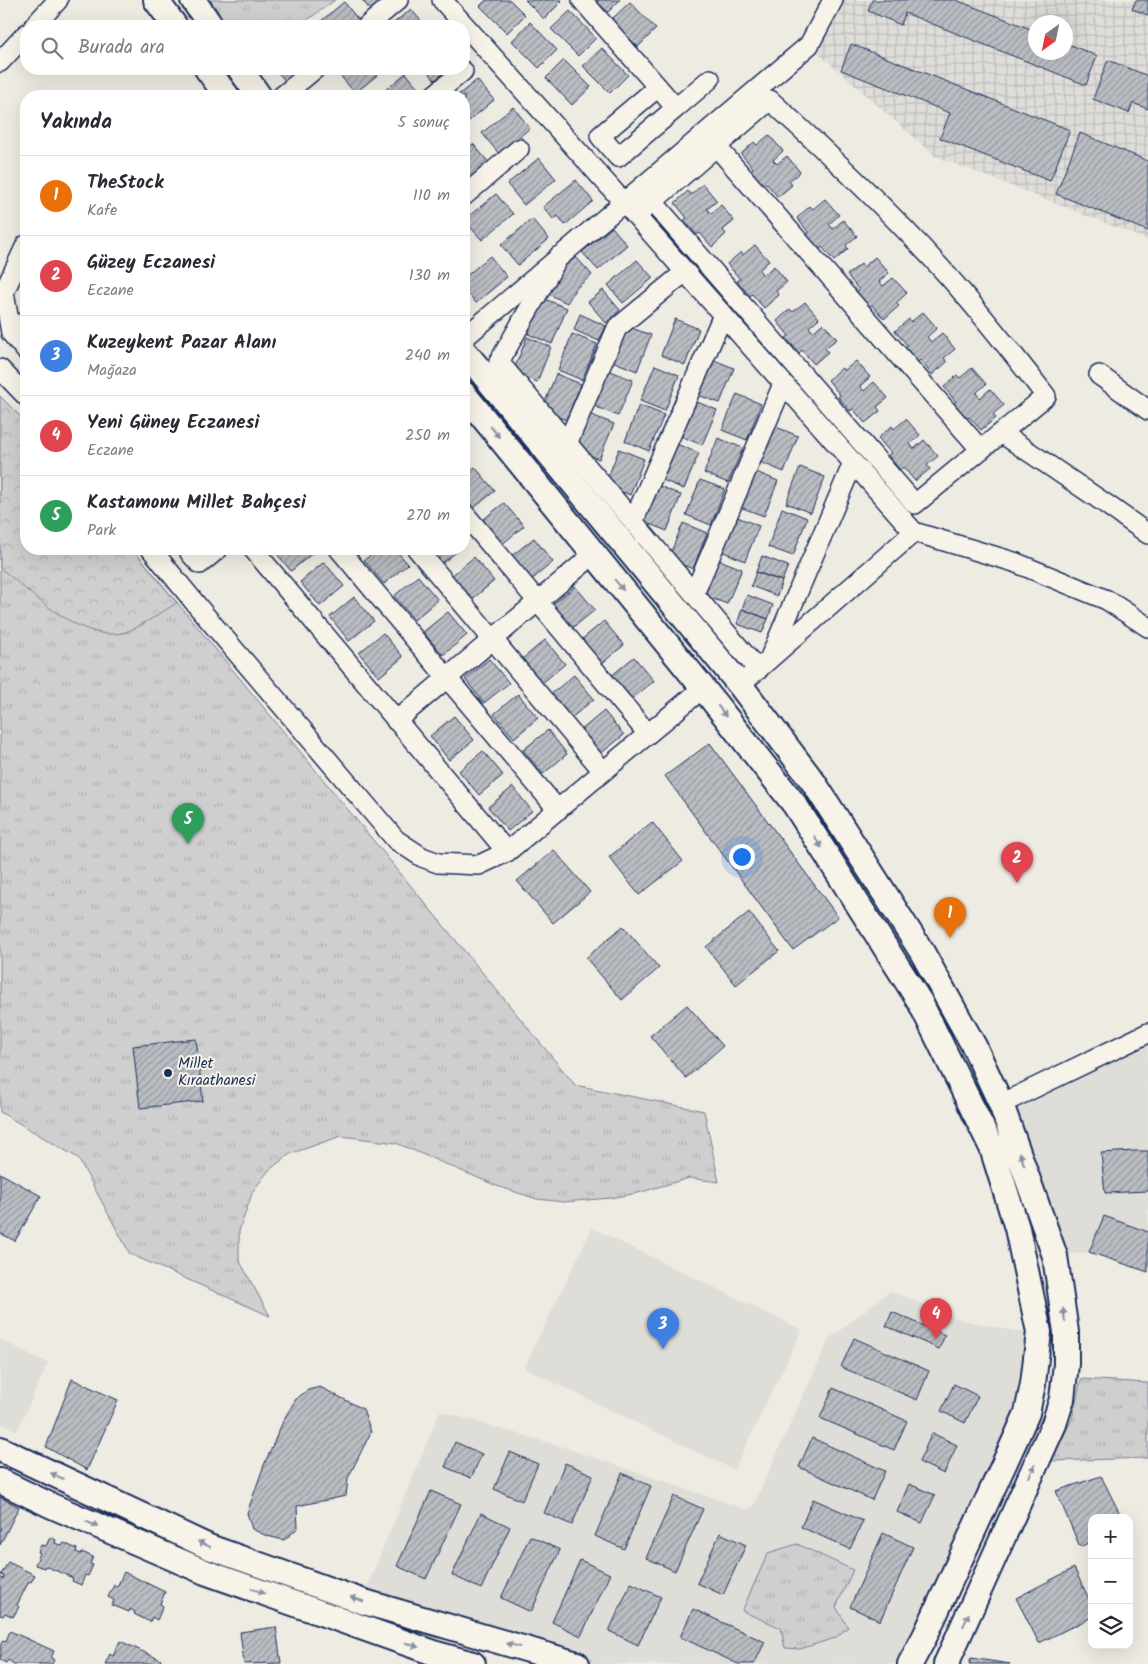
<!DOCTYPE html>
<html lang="tr">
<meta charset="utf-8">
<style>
body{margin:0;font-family:Kalam,sans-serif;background:#f2f2f3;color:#2b2b33}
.controls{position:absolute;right:15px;bottom:15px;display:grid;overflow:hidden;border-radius:10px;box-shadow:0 5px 20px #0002}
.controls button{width:45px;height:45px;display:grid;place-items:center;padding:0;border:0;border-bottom:1px solid #e1e1e2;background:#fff;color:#2b2b33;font:25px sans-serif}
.compass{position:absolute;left:1028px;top:15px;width:45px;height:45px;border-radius:50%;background:#fff;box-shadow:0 5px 20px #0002;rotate:213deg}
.you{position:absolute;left:741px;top:856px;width:18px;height:18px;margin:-12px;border:4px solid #fff;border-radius:50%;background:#1a73e8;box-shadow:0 0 0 8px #1a73e833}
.badge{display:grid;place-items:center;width:32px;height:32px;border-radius:50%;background:#1b2f5e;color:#fff;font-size:16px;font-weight:700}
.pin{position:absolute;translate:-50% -41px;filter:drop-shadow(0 1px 2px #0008)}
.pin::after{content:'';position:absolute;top:26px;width:18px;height:15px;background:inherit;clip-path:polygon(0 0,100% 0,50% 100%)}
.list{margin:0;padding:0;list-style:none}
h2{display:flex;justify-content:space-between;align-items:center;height:65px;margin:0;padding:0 20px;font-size:21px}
h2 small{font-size:16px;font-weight:400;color:#7c7c81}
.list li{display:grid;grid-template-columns:32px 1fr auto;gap:15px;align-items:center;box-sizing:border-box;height:80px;padding:0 20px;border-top:1px solid #e1e1e2}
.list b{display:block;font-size:19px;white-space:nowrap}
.list p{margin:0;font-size:16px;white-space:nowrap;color:#7c7c81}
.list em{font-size:16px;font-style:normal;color:#7c7c81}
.icon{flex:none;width:28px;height:28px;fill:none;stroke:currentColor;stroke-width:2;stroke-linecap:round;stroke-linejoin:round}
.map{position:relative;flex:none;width:1148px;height:1664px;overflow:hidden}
.search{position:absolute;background:#fff;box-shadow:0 5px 20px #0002;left:20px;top:20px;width:450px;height:55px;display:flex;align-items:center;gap:12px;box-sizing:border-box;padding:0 18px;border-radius:20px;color:#7c7c81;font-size:19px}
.panel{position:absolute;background:#fff;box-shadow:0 5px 20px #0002;left:20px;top:90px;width:450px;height:465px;border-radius:20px}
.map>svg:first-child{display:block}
</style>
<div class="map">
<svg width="1148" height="1664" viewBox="0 0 1148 1664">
<defs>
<pattern id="industrial-grid" width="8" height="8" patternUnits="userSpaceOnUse" patternTransform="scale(1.25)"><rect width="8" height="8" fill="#deddd8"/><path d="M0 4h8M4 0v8" fill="none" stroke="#bebebc"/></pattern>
<pattern id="grass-tufts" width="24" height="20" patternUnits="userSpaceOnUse" patternTransform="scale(1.25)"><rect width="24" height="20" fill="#cfcfcf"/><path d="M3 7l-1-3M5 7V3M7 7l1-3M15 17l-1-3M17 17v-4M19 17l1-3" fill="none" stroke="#b1b2b4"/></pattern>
<pattern id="forest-crowns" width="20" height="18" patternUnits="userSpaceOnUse" patternTransform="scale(1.25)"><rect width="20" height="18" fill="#cfcfcf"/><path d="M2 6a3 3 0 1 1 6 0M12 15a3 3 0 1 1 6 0" fill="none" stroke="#b1b2b4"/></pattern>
<pattern id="building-hatch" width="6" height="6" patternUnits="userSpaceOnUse" patternTransform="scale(1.25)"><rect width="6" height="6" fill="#babdc2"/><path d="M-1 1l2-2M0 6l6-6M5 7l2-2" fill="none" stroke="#969aa1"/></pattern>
</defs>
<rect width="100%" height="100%" fill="#eeebe2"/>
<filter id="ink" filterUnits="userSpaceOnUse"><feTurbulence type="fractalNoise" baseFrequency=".02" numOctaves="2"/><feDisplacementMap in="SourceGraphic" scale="10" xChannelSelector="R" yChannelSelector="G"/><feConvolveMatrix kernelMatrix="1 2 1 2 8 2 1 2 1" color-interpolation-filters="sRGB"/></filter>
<g filter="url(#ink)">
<path fill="#deddd8" d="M1148 1033V1272L1089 1252 1055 1256 1001 1104Z
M592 1228 802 1330 734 1470 524 1368Z
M890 1291 962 1320 1015 1331 1039 1332 1033 1384 910 1664H577L361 1601 440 1411 560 1446 745 1509 750 1508 754 1504 829 1339Z
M0 1339 48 1363 17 1431 0 1423Z"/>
<path fill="url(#industrial-grid)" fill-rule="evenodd" d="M833 0H1148V240L935 156 809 45ZM1036 22H1066V52H1036Z"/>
<path fill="url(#grass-tufts)" stroke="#757f96" d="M210 0H335L299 26H229Z
M0 396 26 422V549H133L575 1085 704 1111 719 1182 689 1178 638 1193 611 1198 564 1202 537 1199 497 1186 396 1143 341 1136 290 1154 269 1170 253 1191 239 1231V1260L270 1316 130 1254 78 1158 0 1112Z
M1081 1379 1148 1383V1458L1051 1461 1072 1419Z
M797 1544 853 1570 836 1607 848 1627 835 1638 800 1649 785 1648 781 1628 742 1611 768 1553Z"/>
<path fill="url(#forest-crowns)" stroke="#757f96" d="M0 396 26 422V549H133L177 603C163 611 141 627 126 632 83 645 32 593 0 568Z"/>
<path fill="url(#building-hatch)" stroke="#1b2f5e" d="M362 0H386L372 12Z
M486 0H510L525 15 507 33 480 6Z
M525 0H561L562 1 544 19Z
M595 0H620L608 12Z
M872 0H956L1036 31V52H1066V43L1097 56 1086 85 905 13 901 25 868 11Z
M1136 0H1148V15L1132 9Z
M344 2 361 23 357 26H315Z
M630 2 656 29 638 47 611 20Z
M411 9 425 26H390Z
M570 11 596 38 578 56 551 29Z
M530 22 557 50 539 68 512 41Z
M851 44 1070 130 1050 181 940 138 950 113 841 70Z
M602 48 628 75 610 93 583 66Z
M564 60 591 87 572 105 546 78Z
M1108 60 1148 76V109L1133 103 1129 113 1093 99Z
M275 69H305L288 84Z
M343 69H385L355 93 338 73Z
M426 69H448L435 80Z
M406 73 423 94 420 96H378Z
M477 80 494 100 464 125V96H457Z
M513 107 530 128 499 154 482 133Z
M1080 133 1148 161V231L1056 194Z
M769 135 783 151 773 160 777 164 787 156 800 172 789 181 792 185 778 197 766 183 763 185 750 171 753 168 741 154 754 142 757 145Z
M473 144 491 165 464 187V152Z
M539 158 556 179 524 205 507 184Z
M576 180 593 201 565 225 558 216 554 220 543 207Z
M703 184 717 201 707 209 711 214 721 205 734 221 723 230 726 234 712 247 700 233 697 235 684 220 687 218 675 203 688 191 691 195Z
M496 194 513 214 482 240 464 220Z
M825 199 839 215 829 224 833 229 843 220 857 236 846 245 848 249 834 261 822 247 819 250 806 235 809 233 797 218 810 206 813 209Z
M532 219 549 239 518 265 501 245Z
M612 227 627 245 598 270 582 252Z
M755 245 769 261 759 270 763 275 774 266 787 282 776 291 779 295 764 308 752 294 750 296 737 281 740 279 727 264 741 252 743 255Z
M490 256 507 277 476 303 464 288V278Z
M576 257 592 275 575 289 567 303 546 293 557 271Z
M875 257 889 273 879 281 883 286 893 278 907 293 896 303 899 306 884 319 872 305 869 307 857 293 859 290 847 275 861 264 863 267Z
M637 260 653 278 623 303 608 285Z
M603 290 620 310 606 323 588 302Z
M542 298 567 308 552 344 528 334Z
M805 302 819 318 809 327 813 332 823 323 837 339 825 348 828 352 814 364 802 350 799 353 786 338 789 336 777 321 790 309 793 312Z
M923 312 937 328 927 337 931 342 942 333 955 349 944 358 947 362 932 375 920 360 917 363 905 348 908 346 895 331 909 319 911 322Z
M580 314 606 326 599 341 574 330Z
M675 319 699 329 685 365 661 355Z
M626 326 651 335 637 371 612 361Z
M572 334 597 344 582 380 558 370Z
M527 337 551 347 537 382 513 372Z
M709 358 734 368 720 403 695 394Z
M856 361 870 377 860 386 864 391 874 382 888 398 877 407 880 411 865 423 853 409 850 411 838 397 840 395 828 380 842 368 844 371Z
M655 365 679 375 665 411 640 401Z
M972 368 986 384 976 393 980 398 990 389 1004 405 993 414 996 418 981 430 969 417 966 419 953 404 956 402 944 387 957 375 960 378Z
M608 370 633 380 618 416 594 406Z
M556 374 581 384 566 420 542 410Z
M737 394 761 404 747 440 722 430Z
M692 400 717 410 702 445 678 435Z
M639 405 664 415 649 451 625 441Z
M589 414 614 424 599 459 575 449Z
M906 419 920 435 910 444 914 449 924 440 938 456 927 465 930 469 915 481 903 467 900 470 888 455 891 453 878 438 892 426 894 429Z
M774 426 798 436 784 472 760 462Z
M718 438 743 448 728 483 704 473Z
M674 443 699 453 684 489 660 479Z
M619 449 644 459 630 495 605 485Z
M475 467 495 491 470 511 464 503V476Z
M800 467 825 477 811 513 786 503Z
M754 471 778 481 764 516 740 507Z
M700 480 725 489 711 525 686 515Z
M657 485 681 495 667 531 642 521Z
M504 503 524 526 500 546 480 522Z
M782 508 807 518 793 556 768 547Z
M735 516 759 526 745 561 721 551Z
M683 523 707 533 693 569 668 559Z
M534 538 553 562 529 582 509 558Z
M273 549H313L315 551 291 571Z
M379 549H395L408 564 384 584 364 560Z
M427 549H460L440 565Z
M762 556 788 566 782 581 756 572Z
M474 557 494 581 470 601 450 577Z
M717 559 742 569 727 604 703 595Z
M324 562 344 586 320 606 300 582Z
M756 572 782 581 777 596 751 586Z
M418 576 438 600 414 620 394 596Z
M575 586 595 610 570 630 551 606Z
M747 595 773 605 768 619 742 609Z
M354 597 374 621 349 641 330 617Z
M742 609 768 619 762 633 737 624Z
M448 612 467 635 443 655 423 632Z
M604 621 624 645 600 665 580 641Z
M383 633 403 657 379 677 359 653Z
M545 640 565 664 541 684 521 660Z
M634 657 654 681 629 701 610 677Z
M489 659 509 683 484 703 465 679Z
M574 675 594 699 570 719 550 695Z
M518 694 538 718 514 738 494 714Z
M604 711 624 735 599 755 580 731Z
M454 716 474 740 449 760 430 736Z
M548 730 567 754 543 774 523 750Z
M710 743 838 917 793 950 665 776Z
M483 751 503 775 479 795 459 771Z
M513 787 532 811 508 831 488 807Z
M652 822 683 861 639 895 609 857Z
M554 850 590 892 553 923 517 881Z
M749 912 779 951 736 985 706 947Z
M623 926 659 968 622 1000 586 958Z
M687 1005 723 1046 686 1078 650 1036Z
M196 1039 203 1101 140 1108 133 1046Z
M1134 1151H1148V1191L1105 1193 1101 1153Z
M0 1173 41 1196 15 1241 0 1233Z
M1104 1216 1148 1232V1272L1089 1252Z
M892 1312 945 1335 939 1349 886 1326Z
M854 1338 929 1371 917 1400 841 1367Z
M72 1379 118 1400 87 1470 46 1447Z
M954 1384 978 1396 965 1423 941 1411Z
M320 1387 363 1409 371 1432 348 1478 346 1496 297 1506 298 1528 284 1540 267 1536 252 1529 247 1513 264 1465 284 1419 296 1399 308 1390Z
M833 1388 907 1421 894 1450 820 1418Z
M932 1433 957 1445 944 1474 919 1462Z
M812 1438 885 1471 872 1500 799 1467Z
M455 1442 482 1454 471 1478 445 1467Z
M510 1452 538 1464 522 1501 494 1489Z
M565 1463 593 1475 572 1525 544 1513Z
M622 1473 651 1486 624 1549 595 1536Z
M1101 1476 1122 1518H1092V1541L1080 1547 1056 1491Z
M909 1484 935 1495 922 1523 897 1512Z
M431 1491 461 1504 426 1579 397 1566Z
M674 1496 703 1509 675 1571 646 1558Z
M0 1497 19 1507 0 1545Z
M813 1499 863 1521 850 1549 801 1527Z
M481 1513 510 1527 481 1589 452 1575Z
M720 1533 746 1545 723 1595 697 1583Z
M883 1533 913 1547 880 1621 850 1607Z
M530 1536 560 1550 531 1612 501 1598Z
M50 1537 56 1540 55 1543 62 1546 64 1543 77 1549 76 1552 81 1554 82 1552 93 1557 90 1564 93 1565 88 1576 85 1575 81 1585 72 1581 73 1578 45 1566 44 1568 35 1565 40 1553 38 1552 41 1545 46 1546Z
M580 1560 610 1574 581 1636 552 1622Z
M8 1562 35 1575 31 1582 29 1581 17 1605 19 1607 13 1617 5 1613 3 1616 0 1615V1577L3 1579 4 1576 1 1575Z
M1074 1568 1092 1605V1617L1039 1643 1016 1598Z
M124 1572 165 1592 160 1604 163 1606 157 1620 152 1617 150 1622 134 1614 135 1612 130 1609 129 1612 112 1605 114 1600 108 1597 114 1585 117 1587Z
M631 1583 661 1597 638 1645 609 1631Z
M693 1609 765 1642 754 1664H738L680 1637Z
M276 1627 281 1663 244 1664 240 1632Z
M10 1631 54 1651 51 1658 54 1660 52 1664H14L8 1660 6 1663 0 1660 1 1652 0 1646 3 1640 6 1641Z
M120 1641 161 1660 160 1664H105L110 1654 113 1656Z
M971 1658 1010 1664H969Z"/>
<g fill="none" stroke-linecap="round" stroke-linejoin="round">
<defs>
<path id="minor" d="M442 0 636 216 914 532 1014 562 1107 600 1148 627
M582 0 676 108 618 157 600 136 658 87
M34 26 58 0
M367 26 398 0
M0 62 26 34
M282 96 315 69
M433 96 463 71
M676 108 710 79
M716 146 981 450
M464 196 519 149
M636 216C681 177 725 139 770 100 831 156 892 213 948 276 982 314 1014 355 1046 396L915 504 653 202
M26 245 4 292 11 333 26 351
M559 256 499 362 758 670
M11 333 26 321
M464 338 809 45 833 0
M0 369 26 396
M1099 375 1148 410
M1001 433 1106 504 1148 534
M567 444 617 328 685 272
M464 513 648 734
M633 522 723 315
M151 549 204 614 396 840 422 857 438 863 479 865 507 852 703 688
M195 549 190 553 200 564 218 549
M253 549 507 852
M339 549 558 810
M417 549 603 771
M694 594 783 384
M771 655 853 463
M748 678 914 532
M396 721 594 554
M1001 1104 1148 1033"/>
<path id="major" d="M156 0 175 26
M193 0 211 26
M207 69 227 96
M240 69 259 96
M464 351 740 685 814 783 922 952 974 1046 1001 1104 1055 1256 1066 1332V1364L1062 1399 1054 1424 946 1664
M464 394 703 688 795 805 920 1002 992 1148 1017 1228 1039 1332 1033 1384 1027 1413 1015 1440 925 1636 910 1664
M0 1449 209 1547 361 1601 577 1664
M0 1481 52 1506 205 1572 437 1654 473 1664"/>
</defs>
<use href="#minor" stroke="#1b2f5e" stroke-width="22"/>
<use href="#major" stroke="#1b2f5e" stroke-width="28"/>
<use href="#minor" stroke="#f7f3e8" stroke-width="19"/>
<use href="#major" stroke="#f7f3e8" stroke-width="24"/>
</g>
<defs><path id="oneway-solid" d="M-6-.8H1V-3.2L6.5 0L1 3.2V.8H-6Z" transform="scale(1.25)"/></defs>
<g fill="#8991a3">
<use href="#oneway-solid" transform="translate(495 432) rotate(51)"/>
<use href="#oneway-solid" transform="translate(619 585) rotate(51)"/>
<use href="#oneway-solid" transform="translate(722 711) rotate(52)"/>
<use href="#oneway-solid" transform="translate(818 842) rotate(58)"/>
<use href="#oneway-solid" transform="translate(1022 1159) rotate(-110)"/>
<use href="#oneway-solid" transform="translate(1064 1315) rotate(-98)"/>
<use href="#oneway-solid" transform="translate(1032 1471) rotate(-66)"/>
<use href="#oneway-solid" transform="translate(57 1476) rotate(-155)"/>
<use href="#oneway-solid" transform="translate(92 1524) rotate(23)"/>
<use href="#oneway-solid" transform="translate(204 1544) rotate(-156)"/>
<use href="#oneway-solid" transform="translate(258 1591) rotate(19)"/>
<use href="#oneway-solid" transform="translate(357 1599) rotate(-161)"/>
<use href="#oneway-solid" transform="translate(966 1620) rotate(-66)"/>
<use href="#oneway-solid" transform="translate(412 1645) rotate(19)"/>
<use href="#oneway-solid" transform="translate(513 1645) rotate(-164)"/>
</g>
</g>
<circle fill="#1b2f5e" stroke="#f7f3e8" stroke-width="2" cx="168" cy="1073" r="5"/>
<g text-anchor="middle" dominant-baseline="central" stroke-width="4" stroke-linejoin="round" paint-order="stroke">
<g font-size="15" fill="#1b2f5e" stroke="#f7f3e8" text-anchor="start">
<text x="178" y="1064">Millet<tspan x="178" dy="17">Kıraathanesi</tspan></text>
</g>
</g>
</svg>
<div class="controls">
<button>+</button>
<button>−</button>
<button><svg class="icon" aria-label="layers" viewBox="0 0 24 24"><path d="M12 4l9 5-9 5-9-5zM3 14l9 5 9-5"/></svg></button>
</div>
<svg class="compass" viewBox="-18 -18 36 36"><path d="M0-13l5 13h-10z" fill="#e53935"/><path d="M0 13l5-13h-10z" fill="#7c7c81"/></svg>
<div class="you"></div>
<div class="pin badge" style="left:950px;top:938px;background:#e8710a">1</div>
<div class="pin badge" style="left:1017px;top:883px;background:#e0444e">2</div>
<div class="pin badge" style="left:663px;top:1349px;background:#3f7fe0">3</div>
<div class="pin badge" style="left:936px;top:1339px;background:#e0444e">4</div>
<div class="pin badge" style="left:188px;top:844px;background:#2e9e5b">5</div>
<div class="search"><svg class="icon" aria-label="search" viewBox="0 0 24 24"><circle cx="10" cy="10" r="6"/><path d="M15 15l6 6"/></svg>Burada ara</div>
<section class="panel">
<h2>Yakında<small>5 sonuç</small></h2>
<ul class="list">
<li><span class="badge" style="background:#e8710a">1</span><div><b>TheStock</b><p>Kafe</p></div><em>110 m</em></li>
<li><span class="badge" style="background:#e0444e">2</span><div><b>Güzey Eczanesi</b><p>Eczane</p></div><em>130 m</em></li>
<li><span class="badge" style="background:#3f7fe0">3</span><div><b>Kuzeykent Pazar Alanı</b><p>Mağaza</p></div><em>240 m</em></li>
<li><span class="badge" style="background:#e0444e">4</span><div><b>Yeni Güney Eczanesi</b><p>Eczane</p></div><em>250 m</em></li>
<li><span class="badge" style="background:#2e9e5b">5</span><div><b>Kastamonu Millet Bahçesi</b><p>Park</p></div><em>270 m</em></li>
</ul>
</section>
</div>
